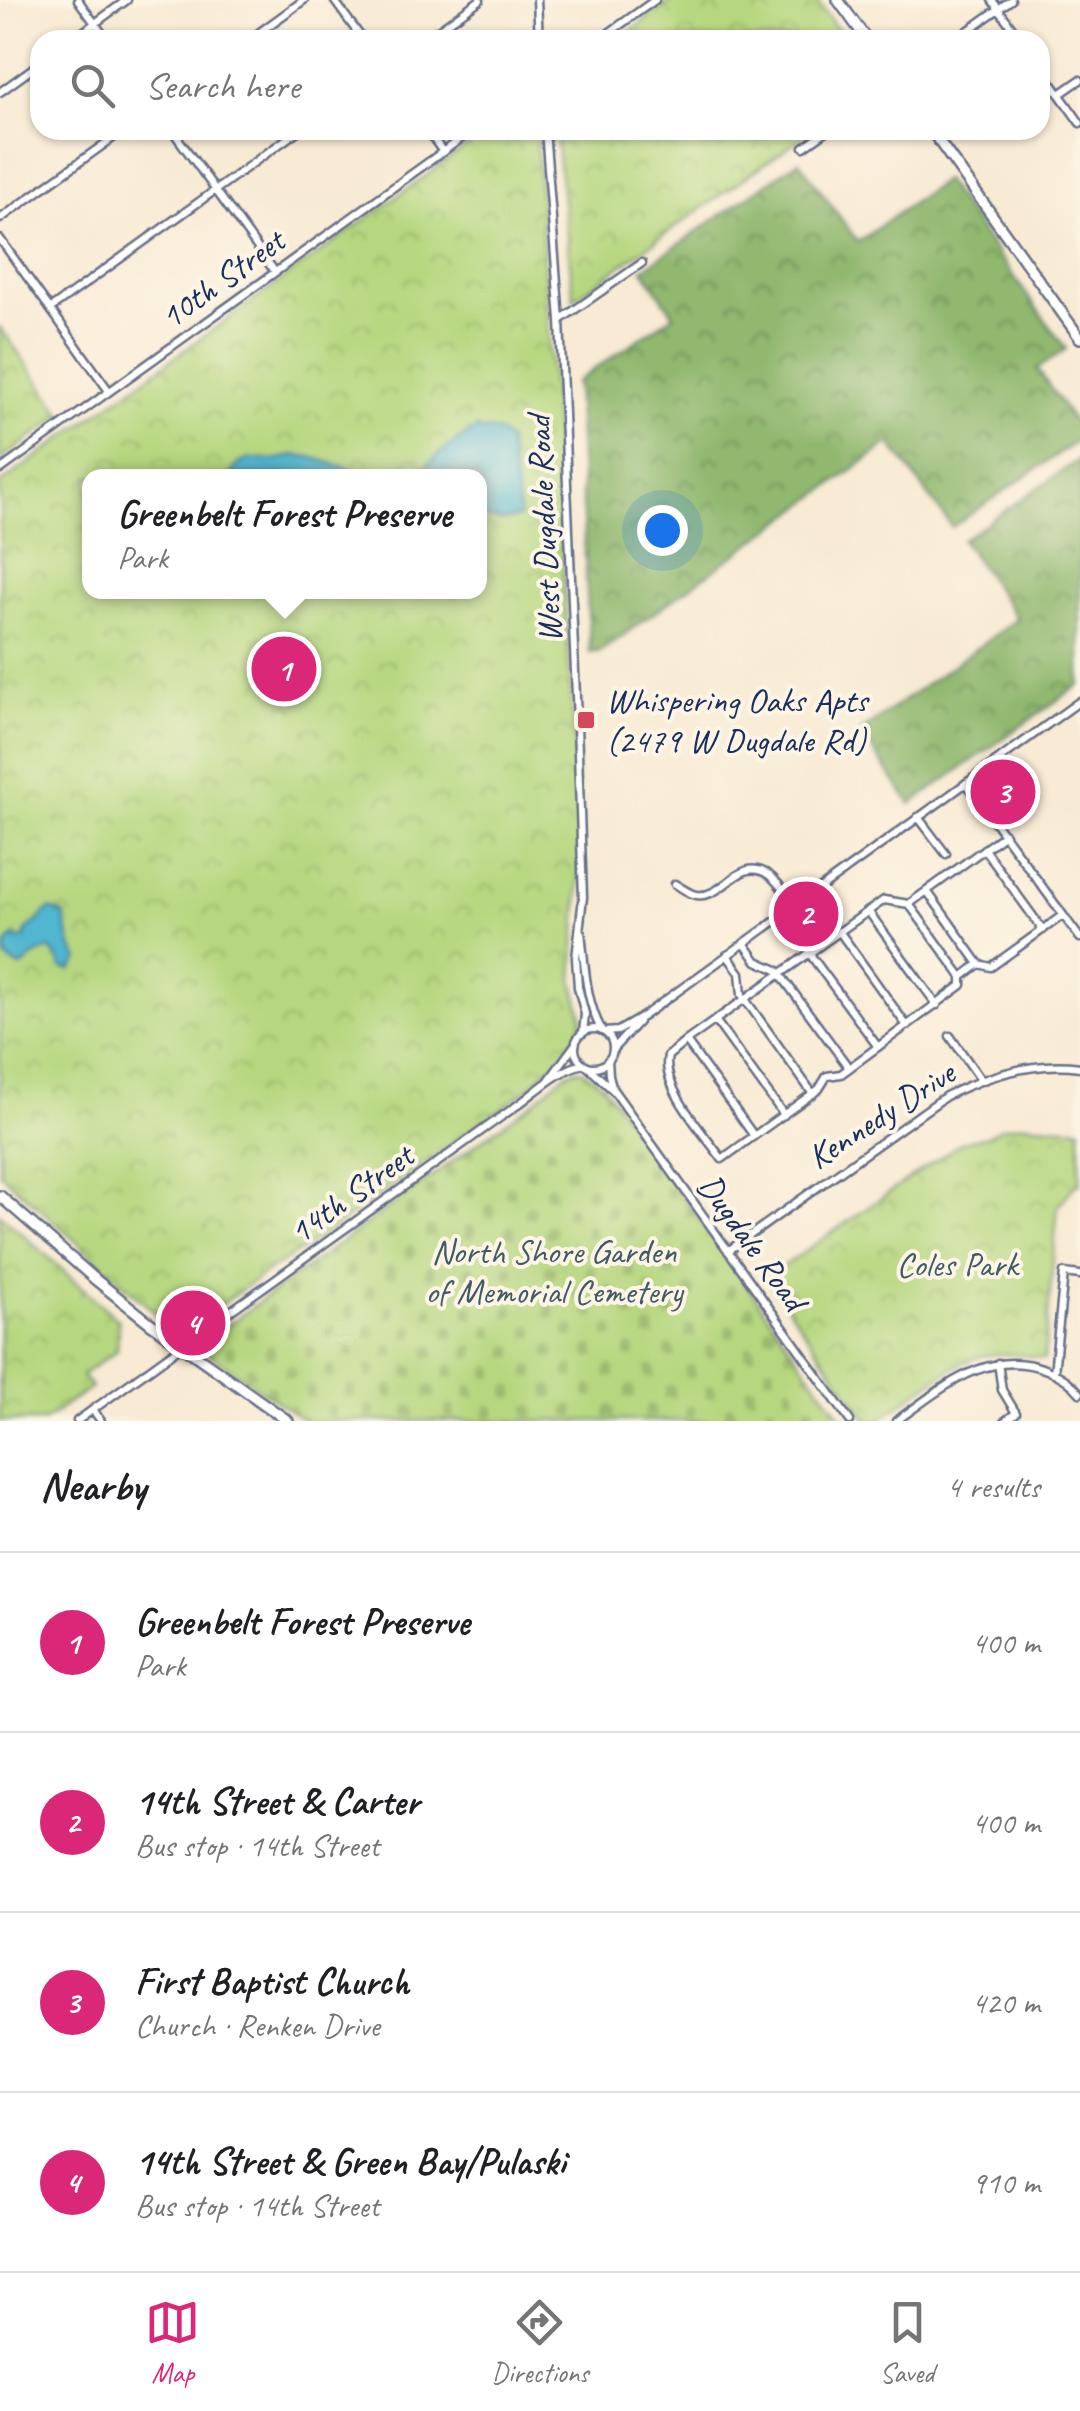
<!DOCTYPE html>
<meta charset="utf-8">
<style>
body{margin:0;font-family:Caveat,sans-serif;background:#f6f6f6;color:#202124}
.you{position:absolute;left:662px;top:530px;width:35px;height:35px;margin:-25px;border:8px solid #fff;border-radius:50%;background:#1a73e8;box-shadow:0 0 0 15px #1a73e833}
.badge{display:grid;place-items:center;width:65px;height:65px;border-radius:50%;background:#db2777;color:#fff;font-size:32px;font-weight:700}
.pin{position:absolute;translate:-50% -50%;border:5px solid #fff;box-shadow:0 2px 10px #0006}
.popup{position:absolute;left:82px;top:469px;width:405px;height:130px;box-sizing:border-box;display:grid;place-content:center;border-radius:20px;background:#fff;filter:drop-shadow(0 2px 8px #0005);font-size:32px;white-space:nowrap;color:#757577}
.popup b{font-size:38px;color:#202124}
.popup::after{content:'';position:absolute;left:50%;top:100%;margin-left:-20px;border:20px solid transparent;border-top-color:#fff}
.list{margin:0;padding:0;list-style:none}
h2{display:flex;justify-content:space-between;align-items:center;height:130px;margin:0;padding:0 40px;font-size:42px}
h2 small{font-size:32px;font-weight:400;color:#757577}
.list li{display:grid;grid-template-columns:65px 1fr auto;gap:30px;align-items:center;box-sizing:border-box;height:180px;padding:0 40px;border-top:2px solid #e0e0e0}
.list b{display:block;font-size:38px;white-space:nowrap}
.list p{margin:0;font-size:32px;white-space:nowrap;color:#757577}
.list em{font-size:32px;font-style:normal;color:#757577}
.icon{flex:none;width:55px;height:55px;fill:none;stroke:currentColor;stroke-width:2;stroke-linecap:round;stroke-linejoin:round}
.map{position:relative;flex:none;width:1080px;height:1421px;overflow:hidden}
.search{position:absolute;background:#fff;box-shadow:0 2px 8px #0004;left:30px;right:30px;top:30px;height:110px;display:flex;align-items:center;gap:25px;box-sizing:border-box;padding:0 35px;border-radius:30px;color:#757577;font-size:38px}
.sheet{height:850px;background:#fff}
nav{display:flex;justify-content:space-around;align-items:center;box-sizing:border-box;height:140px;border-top:2px solid #e0e0e0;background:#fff;font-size:28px;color:#757577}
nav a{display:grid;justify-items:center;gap:5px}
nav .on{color:#db2777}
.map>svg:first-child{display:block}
</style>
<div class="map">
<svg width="1080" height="1421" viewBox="0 0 1080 1421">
<defs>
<pattern id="forest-crowns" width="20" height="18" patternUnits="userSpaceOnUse" patternTransform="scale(2.5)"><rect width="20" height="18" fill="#90b86e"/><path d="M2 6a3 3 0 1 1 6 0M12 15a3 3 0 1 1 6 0" fill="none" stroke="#75965e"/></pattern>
<pattern id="cemetery-stones" width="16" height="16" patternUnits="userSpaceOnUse" patternTransform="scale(2.5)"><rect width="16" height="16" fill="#b6d77f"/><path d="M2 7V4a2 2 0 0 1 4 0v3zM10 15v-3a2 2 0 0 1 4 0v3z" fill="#9cb970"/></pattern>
<pattern id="park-crowns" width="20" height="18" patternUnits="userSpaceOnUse" patternTransform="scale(2.5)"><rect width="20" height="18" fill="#b6d77f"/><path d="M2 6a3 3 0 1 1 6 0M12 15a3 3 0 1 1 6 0" fill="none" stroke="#9cb970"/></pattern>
</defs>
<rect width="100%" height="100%" fill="#fcf5e5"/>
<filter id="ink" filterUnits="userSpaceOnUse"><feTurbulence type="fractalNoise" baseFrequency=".01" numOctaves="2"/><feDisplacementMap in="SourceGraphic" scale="20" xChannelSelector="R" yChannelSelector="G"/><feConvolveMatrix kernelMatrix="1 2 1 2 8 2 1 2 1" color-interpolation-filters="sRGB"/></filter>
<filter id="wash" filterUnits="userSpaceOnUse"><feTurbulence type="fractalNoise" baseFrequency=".0048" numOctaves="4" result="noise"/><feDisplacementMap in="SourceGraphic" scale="40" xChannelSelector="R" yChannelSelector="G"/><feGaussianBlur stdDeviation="2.25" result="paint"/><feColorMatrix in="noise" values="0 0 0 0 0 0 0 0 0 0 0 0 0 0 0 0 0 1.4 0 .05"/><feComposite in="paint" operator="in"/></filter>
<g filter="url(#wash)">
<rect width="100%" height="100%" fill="#f8ead3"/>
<path fill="url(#forest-crowns)" stroke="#567466" stroke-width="2.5" d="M799 161 858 242 944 180 1066 349 1037 369 1080 431V439L952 527 890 443 601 651 590 653 576 382 674 315 643 269Z
M1080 459V684L911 804 860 732 1017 619 962 540Z"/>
<path fill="url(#cemetery-stones)" stroke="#68836e" stroke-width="2.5" d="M575 1070H582L602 1084 844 1421H305L209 1354 206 1347 211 1337 534 1102 565 1074Z"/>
<path fill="url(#park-crowns)" stroke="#68836e" stroke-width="2.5" fill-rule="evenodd" d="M673 0H816L845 40H618Z
M489 130H536L581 854 573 980 583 1021 579 1032 559 1059 524 1092 315 1241 265 1273 188 1328 171 1327 0 1173V484ZM89 477H479V592H89Z
M555 130H812L574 299Z
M0 327 63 415 0 460Z
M1023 1124 1080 1128V1183L1076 1184 1058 1206 1044 1359C1026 1355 1007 1352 988 1355 954 1360 907 1401 878 1421H868L767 1278 962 1142 988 1136 1000 1128Z
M0 1214 118 1320 117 1350 82 1375 91 1387 44 1421H0Z"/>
<path fill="#51b6cf" stroke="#367296" stroke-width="2.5" d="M477 428 481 431C494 429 499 432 508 441L520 517 503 521 479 517V477L417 476C434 456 453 441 477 428Z
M294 455 311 457 373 476H230L238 464 250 459 275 460Z
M50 909 64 914 71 946 79 959 71 970 62 968 56 956 49 949 37 954 22 967C2 961 0 947 16 935L17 940 26 937 25 932Z"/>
</g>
<g filter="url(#ink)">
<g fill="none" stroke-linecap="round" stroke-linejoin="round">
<defs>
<path id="minor" d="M78 0 107 40
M334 0 363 40
M537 0 539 40
M992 0 1021 40
M72 40 127 0
M249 40 304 0
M424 40 480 0
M599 40 655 0
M955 40 1011 0
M1040 67 1080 123
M0 92 40 63
M1060 94 1080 80
M172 130 275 272
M427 130 443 152
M545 130 560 320 576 696 583 897 576 958 578 987 585 1014 583 1033
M804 147 828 130
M0 219 124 130
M0 239 109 391
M50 309 299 130
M560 320 642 263
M0 470 473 130
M966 783 1080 938
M918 817 946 854
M984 849 1043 930
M675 884C682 888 689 894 697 895 724 899 740 854 769 875 780 883 787 896 795 906
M927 891 979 964
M884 900 909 904 962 977V985L841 1074 827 1076 819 1089 722 1159C705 1135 660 1086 668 1056L686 1041Z
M909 904 1005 834
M868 911 937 1005
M839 931 907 1026
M581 932C585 966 585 1000 602 1031
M744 943 757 961 777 970 849 1068
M809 953 878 1047
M727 955 740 973 742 995 813 1094
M962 977 979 964 991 967 1063 915
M715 1020 784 1115
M575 1048a19 19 0 1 1 38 0a19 19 0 1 1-38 0Z
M604 1032 618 1031 642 1017 1080 701
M950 1036 981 1080
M686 1041 754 1136
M613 1049 638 1022
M608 1060 609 1075 613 1090
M587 1066 614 1091 850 1421
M549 1080 574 1046
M728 1251 946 1096C986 1076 1034 1061 1080 1067
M998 1363 1002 1390 1016 1413 1005 1421
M1054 1373 1064 1273 1080 1275
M93 1410 101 1421
M77 1421 519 1104C539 1089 559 1070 583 1064
M896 1421C942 1389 988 1346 1047 1370 1060 1375 1071 1382 1080 1393"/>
<path id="major" d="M838 0 867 40
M931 130 1080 338
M0 1196 96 1280 150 1323 288 1421"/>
</defs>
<use href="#minor" stroke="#687087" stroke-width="11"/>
<use href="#major" stroke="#687087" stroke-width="14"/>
<use href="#minor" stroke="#fff" stroke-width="6"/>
<use href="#major" stroke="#fff" stroke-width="9"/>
</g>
</g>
<rect fill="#d1495b" stroke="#fcf5e5" stroke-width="4" x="576" y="710" width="20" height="20" rx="5"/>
<g text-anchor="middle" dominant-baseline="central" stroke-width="8" stroke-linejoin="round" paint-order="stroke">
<g font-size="35" fill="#1b2f5e" stroke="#fcf5e5">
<text transform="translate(222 279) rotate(-36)">10th Street</text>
<text transform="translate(544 529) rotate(-93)">West Dugdale Road</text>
<text transform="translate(881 1115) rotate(-33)">Kennedy Drive</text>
<text transform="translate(351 1194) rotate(-36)">14th Street</text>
<text transform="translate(752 1242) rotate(54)">Dugdale Road</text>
</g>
<g font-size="35" fill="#1b2f5e" stroke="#fcf5e5" text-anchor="start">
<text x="606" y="700">Whispering Oaks Apts<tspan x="606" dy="40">(2479 W Dugdale Rd)</tspan></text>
</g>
<g font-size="35" fill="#425966" stroke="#fcf5e5">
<text x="554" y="1251">North Shore Garden<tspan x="554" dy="40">of Memorial Cemetery</tspan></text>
<text x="957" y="1264">Coles Park</text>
</g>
</g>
</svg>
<div class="you"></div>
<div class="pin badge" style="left:284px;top:669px">1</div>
<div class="popup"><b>Greenbelt Forest Preserve</b>Park</div>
<div class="pin badge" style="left:806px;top:914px">2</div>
<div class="pin badge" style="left:1003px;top:792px">3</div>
<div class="pin badge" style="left:193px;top:1323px">4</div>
<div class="search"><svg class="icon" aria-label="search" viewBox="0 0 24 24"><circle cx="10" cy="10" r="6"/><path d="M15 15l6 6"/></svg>Search here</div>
</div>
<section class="sheet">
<h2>Nearby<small>4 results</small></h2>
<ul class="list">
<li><span class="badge">1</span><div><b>Greenbelt Forest Preserve</b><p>Park</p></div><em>400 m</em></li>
<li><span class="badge">2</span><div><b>14th Street &amp; Carter</b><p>Bus stop · 14th Street</p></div><em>400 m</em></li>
<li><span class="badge">3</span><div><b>First Baptist Church</b><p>Church · Renken Drive</p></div><em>420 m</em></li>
<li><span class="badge">4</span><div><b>14th Street &amp; Green Bay/Pulaski</b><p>Bus stop · 14th Street</p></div><em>910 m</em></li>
</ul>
</section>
<nav>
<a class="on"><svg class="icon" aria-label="map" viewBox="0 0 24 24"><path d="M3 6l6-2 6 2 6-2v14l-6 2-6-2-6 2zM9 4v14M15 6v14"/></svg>Map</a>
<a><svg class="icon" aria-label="directions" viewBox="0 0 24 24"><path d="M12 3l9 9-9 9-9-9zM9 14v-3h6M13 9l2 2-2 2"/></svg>Directions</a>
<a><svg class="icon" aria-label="saved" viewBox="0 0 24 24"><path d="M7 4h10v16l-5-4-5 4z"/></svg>Saved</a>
</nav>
